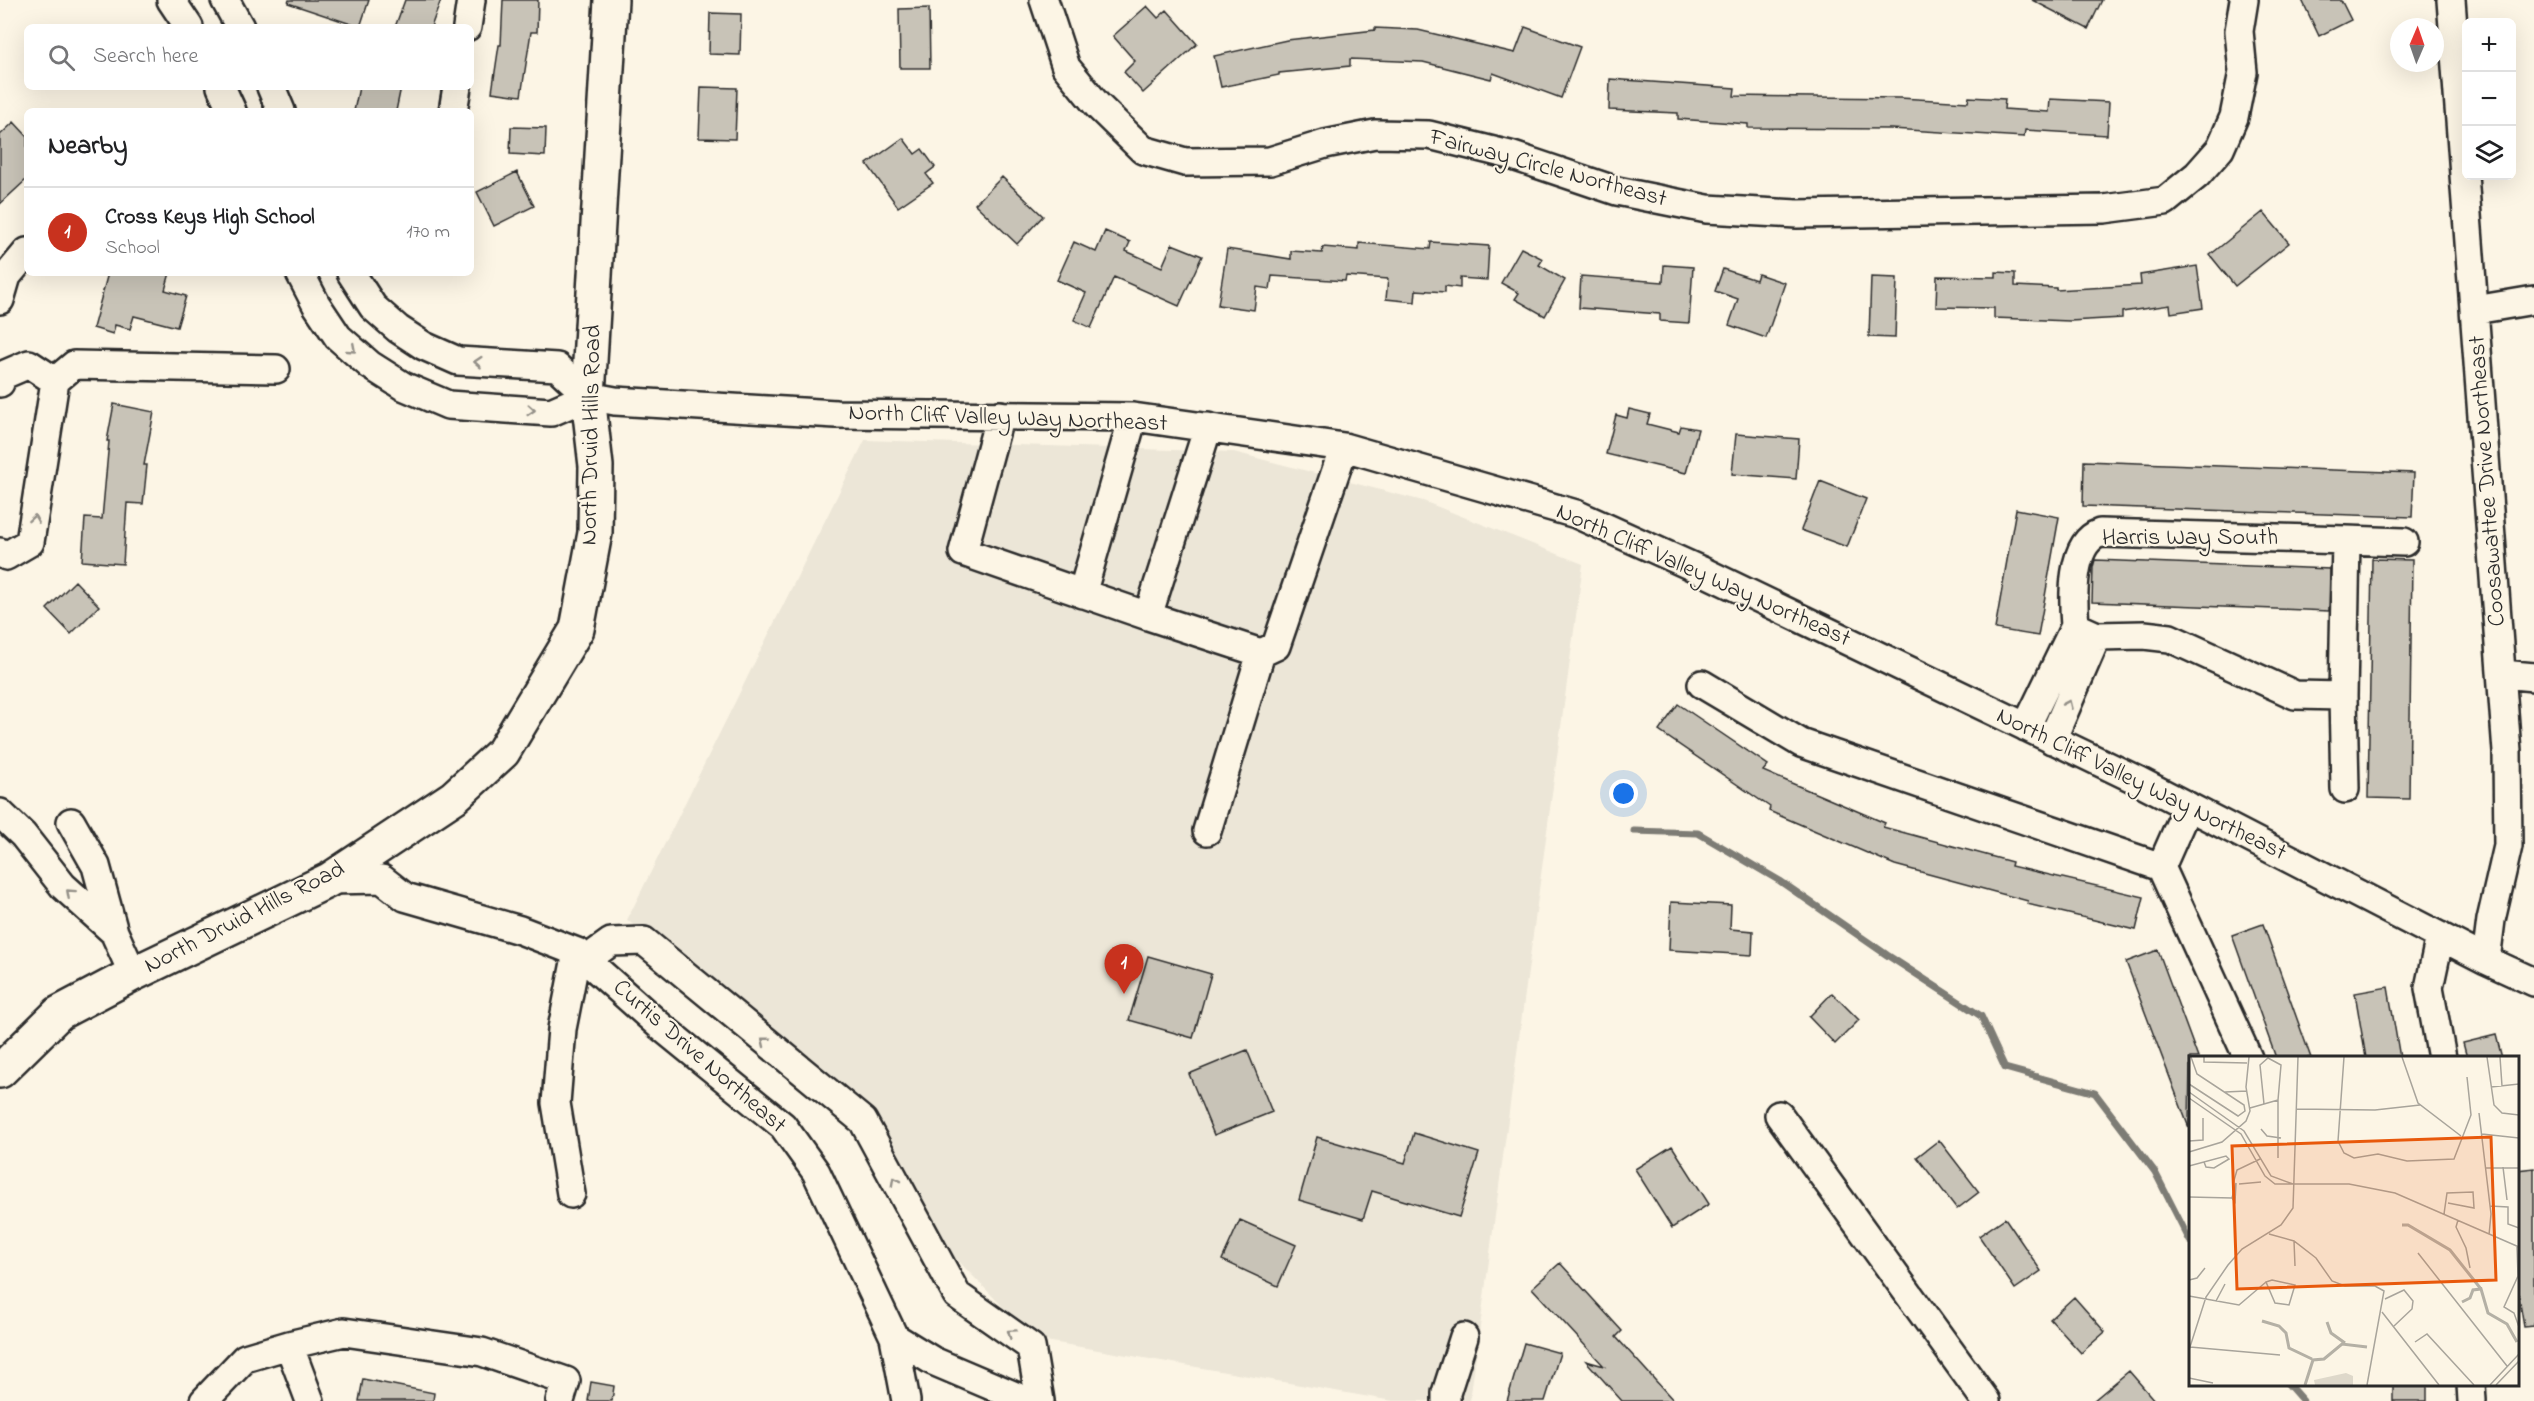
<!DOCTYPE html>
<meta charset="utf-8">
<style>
body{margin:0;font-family:"Indie Flower",sans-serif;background:#f6f6f6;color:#202124}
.controls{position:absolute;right:18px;top:18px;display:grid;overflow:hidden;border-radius:9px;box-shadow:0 6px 24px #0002}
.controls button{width:54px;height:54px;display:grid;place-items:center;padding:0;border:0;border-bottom:2px solid #e0e0e0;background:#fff;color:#202124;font:30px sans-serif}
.compass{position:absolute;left:2390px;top:18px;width:54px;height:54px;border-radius:50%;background:#fff;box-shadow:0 6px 24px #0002;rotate:2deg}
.you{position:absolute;left:1624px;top:794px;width:21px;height:21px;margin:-15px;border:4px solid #fff;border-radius:50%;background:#1a73e8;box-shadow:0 0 0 9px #1a73e833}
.badge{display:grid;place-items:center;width:39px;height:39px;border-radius:50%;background:#c8321e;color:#fff;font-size:20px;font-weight:700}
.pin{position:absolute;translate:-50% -50px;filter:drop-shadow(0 2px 3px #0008)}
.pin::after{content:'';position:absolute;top:32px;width:21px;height:18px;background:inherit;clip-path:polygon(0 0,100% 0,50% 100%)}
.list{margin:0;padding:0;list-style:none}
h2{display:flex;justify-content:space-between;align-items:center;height:78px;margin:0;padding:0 24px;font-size:26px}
h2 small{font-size:20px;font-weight:400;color:#757577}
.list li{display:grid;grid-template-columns:39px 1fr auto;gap:18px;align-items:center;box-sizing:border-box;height:90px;padding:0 24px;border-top:2px solid #e0e0e0}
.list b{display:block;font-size:22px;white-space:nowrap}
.list p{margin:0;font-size:20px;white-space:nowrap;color:#757577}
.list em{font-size:20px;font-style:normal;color:#757577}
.icon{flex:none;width:33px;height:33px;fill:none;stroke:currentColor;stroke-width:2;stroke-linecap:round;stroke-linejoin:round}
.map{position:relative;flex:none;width:2534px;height:1401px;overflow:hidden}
.search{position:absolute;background:#fff;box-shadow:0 6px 24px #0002;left:24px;top:24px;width:450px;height:66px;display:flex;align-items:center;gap:15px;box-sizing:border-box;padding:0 21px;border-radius:9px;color:#757577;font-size:22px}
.panel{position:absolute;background:#fff;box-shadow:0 6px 24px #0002;left:24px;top:108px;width:450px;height:168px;border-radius:9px}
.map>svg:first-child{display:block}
</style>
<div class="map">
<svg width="2534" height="1401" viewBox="0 0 2534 1401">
<rect width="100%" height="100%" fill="#fcf5e5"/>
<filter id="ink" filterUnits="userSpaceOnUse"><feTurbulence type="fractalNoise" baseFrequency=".0167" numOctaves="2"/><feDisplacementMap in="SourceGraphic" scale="12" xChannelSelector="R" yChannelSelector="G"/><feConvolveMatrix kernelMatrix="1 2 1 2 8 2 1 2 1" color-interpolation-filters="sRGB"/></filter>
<g filter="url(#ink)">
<path fill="#ece6d7" d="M865 440 1234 452 1423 501 1583 564 1470 1401H1393L1034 1339 940 1242 818 1069 627 920Z"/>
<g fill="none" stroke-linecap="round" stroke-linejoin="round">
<path stroke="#7d7b74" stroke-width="7" d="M1634 831 1698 833 1780 881 1887 955 1981 1016 2005 1068 2095 1093 2155 1172 2190 1241
M2288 1384 2303 1401"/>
</g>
<path fill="#c8c3b7" stroke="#2b2b2b" stroke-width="1.5" d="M289 0H369L360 27 288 3Z
M405 0H441L431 27H395Z
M503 0H538L537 32H531L521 96 492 92 499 45H501Z
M2032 0H2102L2088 29Z
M2302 0H2341L2351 20 2319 36Z
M1147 6 1158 18 1167 10 1197 44 1143 93 1124 72 1135 61 1113 36Z
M929 8 930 68H900L899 9Z
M710 13 741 14 740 55 709 54Z
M1525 27 1580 47 1561 98 1493 73 1491 79 1423 62 1350 59V66L1279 73V75L1221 87 1214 56 1287 40 1375 30V28L1418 30 1515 53Z
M1610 79 1735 88 1734 96 1900 98 1968 102 1969 97 2005 99 2004 109 2049 112 2050 99 2109 102 2107 135 2025 130 2024 137 1891 129 1748 128V124L1678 119V113L1609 110Z
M359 87H401L396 111H354Z
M701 87 737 88 735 139 699 138Z
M14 122 27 136V179L0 204V135Z
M511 127 546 128 545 156 510 154Z
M903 138 915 154 922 149 935 167 926 174 933 183 898 207 867 164Z
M517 172 534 206 494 226 477 192Z
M1002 177 1043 216 1017 244 975 204Z
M2263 212 2289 243 2235 286 2210 255Z
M1105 231 1130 242 1126 251 1162 267 1172 244 1202 256 1179 306 1114 277 1091 328 1074 320 1086 293 1057 280 1074 242 1096 252Z
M1431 242 1489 246 1487 280 1460 278V288L1445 286V292L1416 290 1415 302 1386 299 1388 279 1346 276 1345 281 1272 276 1270 289 1257 287 1254 310 1218 305 1227 249 1291 259V251L1322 253 1323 247 1359 250V243L1430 249Z
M1521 248 1543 259 1539 265 1565 280 1545 316 1515 299 1519 293 1501 283Z
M1664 265 1693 267 1689 323 1660 321V314L1579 308 1581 276 1663 282Z
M2197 266 2203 308 2171 313 2170 305 2122 312V318L2070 321 1994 318V308L1936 307 1937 276 1996 277V272L2015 273V286L2056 288V290L2141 285 2140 275Z
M1723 269 1756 280 1758 274 1785 283 1766 338 1729 325 1738 299 1715 291Z
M108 273H170L165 290 186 296 177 327 134 316 130 329 115 325 113 334 93 328Z
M1871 277 1897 278 1895 338 1869 337Z
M114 404 154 412 144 465H147L143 504 127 503 123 564 82 561 85 518 102 519 109 441H107Z
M1629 409 1650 414 1647 424 1679 432 1681 426 1698 429 1686 473 1606 454 1616 415 1627 418Z
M1736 434 1799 439 1796 479 1732 474Z
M2084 461 2414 473 2412 517 2083 506Z
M1820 481 1866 499 1847 547 1801 530Z
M2016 509 2059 517 2038 636 1995 629Z
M2372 559 2412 560 2409 799 2368 798Z
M2095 560 2330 569 2329 611 2092 602 2093 567Z
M75 581 99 606 71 634 47 609Z
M1678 704 1768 765 1763 771 1885 823 1883 827 2012 862 2011 866 2144 897 2136 930 2027 904 2028 901 1895 865 1769 811 1770 807 1659 731Z
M1671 902 1731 905 1730 929 1753 931 1752 955 1669 950Z
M2263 924 2311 1058H2276L2232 935Z
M2158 950 2198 1058H2190L2189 1128 2126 962Z
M1148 956 1211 974 1193 1038 1129 1020Z
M2388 987 2400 1058H2366L2355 993Z
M1832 993 1859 1020 1835 1044 1809 1017Z
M2496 1035 2502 1058H2467L2463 1043Z
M1247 1050 1272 1112 1214 1135 1189 1074Z
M1414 1133 1479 1153 1459 1217 1372 1191 1363 1219 1299 1200 1317 1137 1405 1163Z
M1939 1140 1979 1192 1957 1209 1917 1157Z
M1672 1146 1709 1204 1672 1228 1635 1169Z
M2534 1168V1326L2524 1327 2517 1285V1170Z
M2005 1218 2041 1271 2015 1289 1979 1236Z
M1240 1220 1296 1245 1278 1286 1222 1260Z
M1560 1263 1622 1331 1616 1337 1674 1401H1622L1586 1361 1604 1366 1532 1288Z
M2074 1297 2105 1332 2081 1353 2050 1319Z
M1524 1343 1560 1353 1545 1401H1507Z
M2129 1371 2155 1401H2093Z
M363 1379 434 1393 433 1401H359Z
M591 1382 614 1386 612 1401H588Z
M2393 1384H2427V1401H2393Z"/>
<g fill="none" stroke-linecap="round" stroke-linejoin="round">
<defs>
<path id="minor" d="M171 0 189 27
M225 0 240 27
M1044 0 1066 67 1097 105 1143 150 1185 162 1270 161 1325 144 1375 134 1429 135 1510 155 1617 191 1707 209 1797 214 2104 209 2165 201 2197 175 2220 149 2234 117 2243 72 2239 31 2244 0
M2451 0 2507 752 2508 846 2491 920 2486 960
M467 27 471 0
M221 87 232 111
M271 87 281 111
M453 111 457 87
M300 273 316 304 338 337 370 365 403 386 448 405 551 412 588 396
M351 273 373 307 398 329 424 346 458 361 557 367 588 396
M0 300 7 276 27 252
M2475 310 2534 300
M55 381 74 365 276 369
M0 383 1 376 29 364 55 381 30 542 6 556 0 552
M588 396 615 401 836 414 1133 417 1344 447 1576 514 1700 570 2139 781 2486 960 2534 982
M1000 415 963 552 1148 616 1208 427
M2100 533 2346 540 2343 696 2295 695 2170 638 2144 635 2097 636 2075 626C2073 600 2070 543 2100 533Z
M2346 540 2404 542
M1082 594 1133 417
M1148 616 1261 653
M2502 674 2534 677
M1702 684 1801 743 2161 867 2248 1058
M2343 696 2345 789
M2026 727 2075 626
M2052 740 2097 636
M0 813 23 835 63 886 114 932
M71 822 96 866 114 932 133 974
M1207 831 1261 653 1276 646 1344 447
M2161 867 2188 806
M329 880 382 879 405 897 520 930 577 952 659 1025 783 1126 816 1172 894 1337 933 1361 1027 1401
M2440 936 2429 988 2442 1058
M586 960 611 942 644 941 863 1121 957 1295 1031 1347 1040 1401
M1779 1115 1986 1401
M571 1194 556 1103 562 1029 577 952
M894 1337 906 1401
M2471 1384 2472 1401
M204 1401 245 1358 289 1345
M310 1401 289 1345 344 1332 482 1352 566 1381 560 1401
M1446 1401V1393L1464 1337"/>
<path id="major" d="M0 1071 59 1013 133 974 329 880 454 797 503 752 577 629 595 533 596 466 588 396 611 0"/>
</defs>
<use href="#minor" stroke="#2b2b2b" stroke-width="32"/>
<use href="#major" stroke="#2b2b2b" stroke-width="38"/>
<use href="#minor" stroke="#fcf5e5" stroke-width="27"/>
<use href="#major" stroke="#fcf5e5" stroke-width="33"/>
</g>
<defs><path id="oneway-chevron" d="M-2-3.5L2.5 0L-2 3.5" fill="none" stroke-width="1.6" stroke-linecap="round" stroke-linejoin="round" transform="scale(1.5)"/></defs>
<g stroke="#949088">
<use href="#oneway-chevron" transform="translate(352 349) rotate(41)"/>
<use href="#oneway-chevron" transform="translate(478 362) rotate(-176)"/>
<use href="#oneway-chevron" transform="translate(531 410) rotate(4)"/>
<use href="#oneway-chevron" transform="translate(34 519) rotate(-81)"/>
<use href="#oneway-chevron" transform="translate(2068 704) rotate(-66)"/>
<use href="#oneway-chevron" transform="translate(70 893) rotate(-138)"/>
<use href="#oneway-chevron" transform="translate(765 1041) rotate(-141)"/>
<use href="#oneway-chevron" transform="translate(895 1181) rotate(-118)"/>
<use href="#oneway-chevron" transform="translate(1011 1333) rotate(-145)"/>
</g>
</g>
<g text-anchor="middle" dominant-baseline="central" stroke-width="4.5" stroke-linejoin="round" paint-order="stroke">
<g font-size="24" fill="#2b2b2b" stroke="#fcf5e5">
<text transform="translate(1548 169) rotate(15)">Fairway Circle Northeast</text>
<text transform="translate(1008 419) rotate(2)">North Cliff Valley Way Northeast</text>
<text transform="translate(592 435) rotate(-89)">North Druid Hills Road</text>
<text transform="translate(2488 481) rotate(-94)">Coosawattee Drive Northeast</text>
<text x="2190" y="538">Harris Way South</text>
<text transform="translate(1703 576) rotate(24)">North Cliff Valley Way Northeast</text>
<text transform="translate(2141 785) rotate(26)">North Cliff Valley Way Northeast</text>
<text transform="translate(245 918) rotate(-27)">North Druid Hills Road</text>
<text transform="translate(699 1057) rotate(41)">Curtis Drive Northeast</text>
</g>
</g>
<g transform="translate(2189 1056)">
<rect width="330" height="330" fill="#fcf5e5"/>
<path d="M157 317 164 320V329H126L125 324Z" fill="#ded8ca"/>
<path fill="none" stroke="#b4b0a5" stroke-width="3" d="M213 169H219L261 194 292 233M273 246 281 242 284 234 292 233 299 257 318 268 328 286M73 265 90 270 97 277 100 292 123 303M138 266 142 277 156 287M116 329 124 304 135 303 153 288 178 291"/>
<path fill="none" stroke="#a8a49b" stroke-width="1.5" d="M15 1V6L58 7M155 1 149 85 155 97 165 102 189 98 218 105 265 103 282 59 278 21M213 1 229 47 272 80M298 1 305 49 313 57 330 59M311 1 313 30M0 28 49 60 56 55 55 49 8 18 2 1M302 31 330 28M0 36 55 75 82 120 104 128M36 36 58 35M0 42 52 78 76 120 86 128H160L206 137 330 191M89 44V102M75 48 71 9 79 2 92 9 89 44M61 52 89 44M107 53 186 54 231 49M290 57 302 158 300 179M72 73 78 80 92 82M293 78 330 82M0 85 14 84V62M0 96 33 86 57 65 61 55 57 31 60 1M0 110 37 100 40 103 25 112 17 111 15 106M314 111 318 144M297 112H330M44 128 48 114 71 103M50 128 72 126M0 141 43 142 46 146 47 127 43 142M301 150 319 151V168L330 172M255 158 258 137 284 136 285 152 259 147M269 164 267 171 277 192 281 212M80 178 105 185 127 202 143 225 156 230H186L195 235 178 329M105 185 106 210M328 191 329 220 315 251 325 257 330 271M229 197 318 310M0 224 8 222 16 212M83 224 106 229 100 249 86 247 77 226ZM0 240 50 249 77 226M196 243 215 234 224 245 223 253 205 270M27 245 36 228M193 256 250 329M226 286 238 278 285 329M1 291 91 299M0 294 17 241 39 209 53 193 92 169 104 152 109 1M0 322 24 327M301 329 330 298M307 329 330 305"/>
<path fill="#e8590c" fill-opacity="0.15" stroke="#e8590c" stroke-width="3" d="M302 81 307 224 48 233 43 90Z"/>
<rect width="330" height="330" fill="none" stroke="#2b2b2b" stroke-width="3"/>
</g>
</svg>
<div class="controls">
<button>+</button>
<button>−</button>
<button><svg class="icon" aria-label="layers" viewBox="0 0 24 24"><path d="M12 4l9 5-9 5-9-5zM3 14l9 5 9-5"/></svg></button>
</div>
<svg class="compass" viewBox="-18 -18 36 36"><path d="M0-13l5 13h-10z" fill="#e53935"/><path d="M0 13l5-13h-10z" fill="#757577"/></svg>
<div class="you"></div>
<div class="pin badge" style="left:1124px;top:994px">1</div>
<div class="search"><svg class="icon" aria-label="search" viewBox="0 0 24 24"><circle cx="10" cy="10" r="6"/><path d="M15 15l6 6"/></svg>Search here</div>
<section class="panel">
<h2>Nearby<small></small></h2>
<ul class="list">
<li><span class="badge">1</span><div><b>Cross Keys High School</b><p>School</p></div><em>170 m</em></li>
</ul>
</section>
</div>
